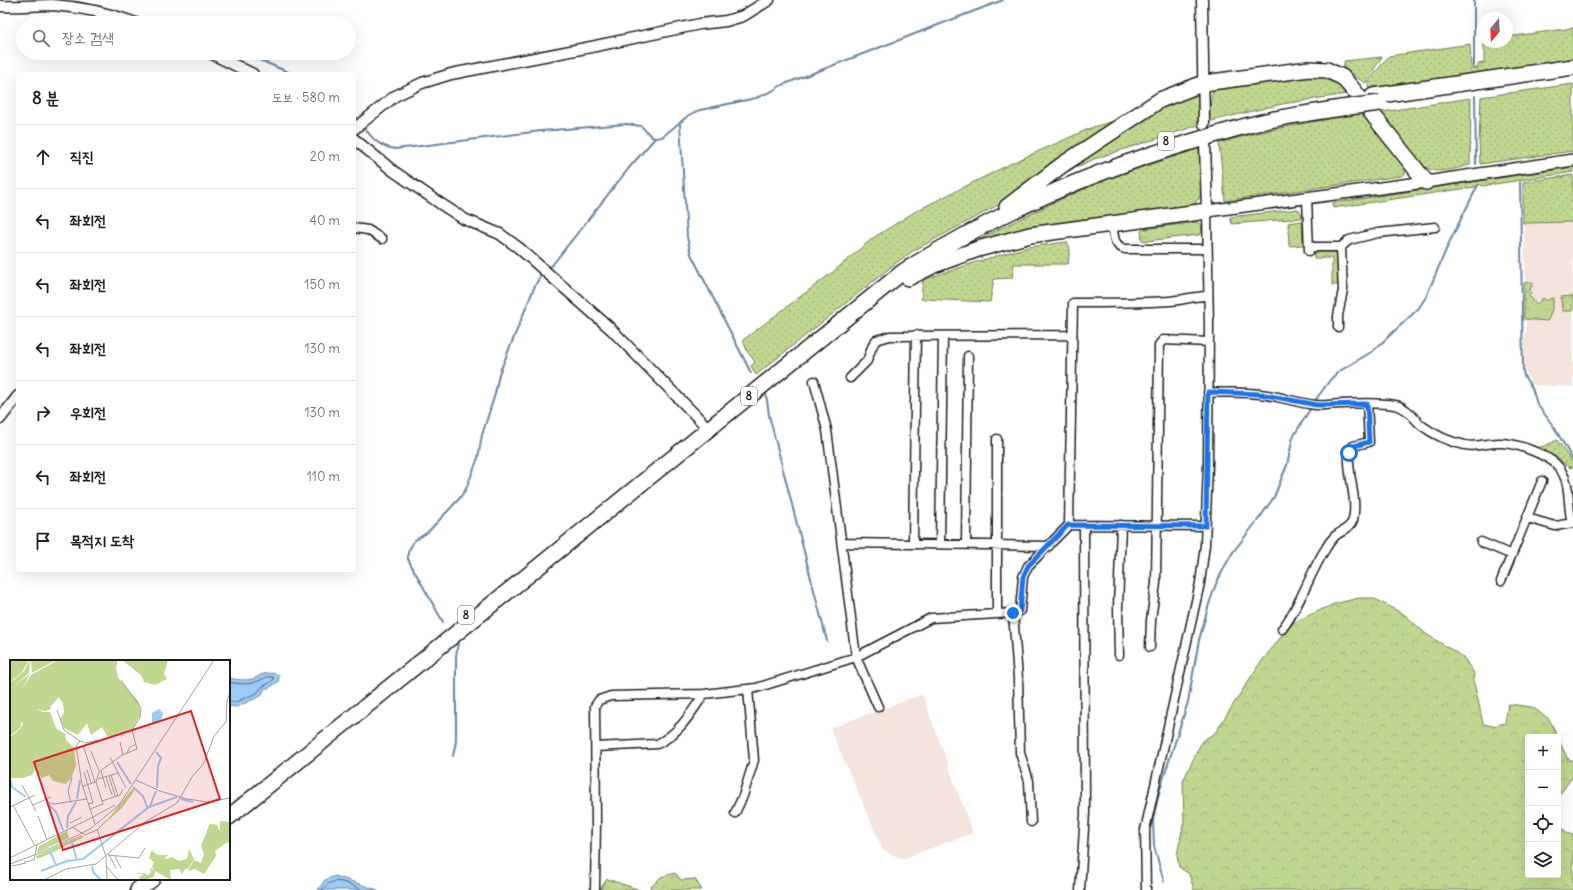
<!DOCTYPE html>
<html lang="ko">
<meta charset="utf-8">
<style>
body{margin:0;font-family:Delius,"Poor Story",sans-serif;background:#f2f2f2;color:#202124}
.controls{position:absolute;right:12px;bottom:12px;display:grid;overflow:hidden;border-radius:4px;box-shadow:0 4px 16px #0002}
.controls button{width:36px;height:36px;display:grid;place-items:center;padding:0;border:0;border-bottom:1px solid #e0e0e0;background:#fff;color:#202124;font:20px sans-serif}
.compass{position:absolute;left:1477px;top:12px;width:36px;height:36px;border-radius:50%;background:#fff;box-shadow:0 4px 16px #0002;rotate:198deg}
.stop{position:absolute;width:12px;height:12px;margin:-9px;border:3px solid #1a73e8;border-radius:50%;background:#fff}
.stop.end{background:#1a73e8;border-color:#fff;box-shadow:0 1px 4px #0008}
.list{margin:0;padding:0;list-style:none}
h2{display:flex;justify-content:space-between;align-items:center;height:52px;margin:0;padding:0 16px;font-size:17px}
h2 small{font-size:13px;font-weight:400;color:#757577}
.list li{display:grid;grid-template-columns:26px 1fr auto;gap:12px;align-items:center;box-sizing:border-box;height:64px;padding:0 16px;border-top:1px solid #e0e0e0}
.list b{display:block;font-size:15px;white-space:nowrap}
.list em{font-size:13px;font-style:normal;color:#757577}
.icon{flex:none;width:22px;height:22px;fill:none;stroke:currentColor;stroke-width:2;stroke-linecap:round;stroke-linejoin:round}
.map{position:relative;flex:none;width:1573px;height:890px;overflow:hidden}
.search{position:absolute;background:#fff;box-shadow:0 4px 16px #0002;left:16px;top:16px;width:340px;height:44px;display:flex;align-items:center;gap:10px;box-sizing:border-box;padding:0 14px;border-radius:22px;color:#757577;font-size:15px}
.panel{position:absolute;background:#fff;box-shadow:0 4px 16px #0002;left:16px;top:72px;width:340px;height:500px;border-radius:4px}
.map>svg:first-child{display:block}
</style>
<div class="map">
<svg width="1573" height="890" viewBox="0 0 1573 890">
<defs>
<pattern id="grass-dots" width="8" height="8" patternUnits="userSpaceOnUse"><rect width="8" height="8" fill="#bfd78e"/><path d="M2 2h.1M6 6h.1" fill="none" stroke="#a4b87a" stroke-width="1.8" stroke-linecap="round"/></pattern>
<pattern id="forest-crowns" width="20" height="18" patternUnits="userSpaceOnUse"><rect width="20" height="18" fill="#bfd78e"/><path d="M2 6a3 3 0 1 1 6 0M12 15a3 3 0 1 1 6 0" fill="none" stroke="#a4b87a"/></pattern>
<pattern id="park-tufts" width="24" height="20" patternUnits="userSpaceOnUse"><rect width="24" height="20" fill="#bfd78e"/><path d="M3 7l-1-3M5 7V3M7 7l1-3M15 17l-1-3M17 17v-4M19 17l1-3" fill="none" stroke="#a4b87a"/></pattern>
</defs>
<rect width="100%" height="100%" fill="#fff"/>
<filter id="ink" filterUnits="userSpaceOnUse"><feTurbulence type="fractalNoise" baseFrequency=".025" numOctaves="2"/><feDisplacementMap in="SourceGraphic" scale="8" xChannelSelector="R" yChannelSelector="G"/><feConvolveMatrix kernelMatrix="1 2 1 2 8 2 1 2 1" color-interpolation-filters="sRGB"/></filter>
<g filter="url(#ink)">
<path fill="#f4e4dd" d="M1573 221V387L1532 385 1524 369V340L1526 332 1524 222Z
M922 694 973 833 902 859 883 850 830 728Z"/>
<path fill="url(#grass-dots)" stroke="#6e7a55" d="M1573 28V61L1369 91 1368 84 1369 80 1389 56 1470 44 1471 65 1472 69 1478 68V64L1484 63V42H1507V37Z
M1382 57 1365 83 1344 69V61Z
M1317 74 1329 76 1346 87 1347 94 1282 104 1207 122C1212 111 1209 101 1213 90L1216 88Z
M1573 84V151L1480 164 1479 140 1481 97Z
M1199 91 1202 124 1094 159 1039 185 1151 111Z
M1471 98 1470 164C1463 168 1439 173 1431 170 1416 165 1391 126 1382 112Z
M1366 113 1406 164 1405 174 1401 176 1225 201 1219 143C1267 129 1316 121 1366 113Z
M1117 120 1000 204 913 251 896 263 756 375 751 366 755 362 747 351 743 340 833 272 873 238 916 211 1012 163 1093 127Z
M1199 148 1201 190 1200 197 1194 205 942 257 1057 201 1110 178Z
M1573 167V172L1482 186 1480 184 1475 187 1333 208 1332 203Z
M1573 175V222L1523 223V182Z
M1298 209 1301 213 1302 218 1232 224 1230 217Z
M1302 221 1303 245 1289 246 1288 223Z
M1067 242 1070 248 1068 264H1014L1012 278 994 279 990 302 921 299 923 280 979 261 1028 247Z
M1573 296V311H1562L1561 297Z
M1557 440 1573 463V467L1570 468 1557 458 1535 448 1545 446Z"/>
<path fill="url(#forest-crowns)" stroke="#6e7a55" d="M1314 252H1339V285H1332V258H1314Z
M1532 282 1533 284 1530 289 1531 294 1529 296 1537 304 1543 298 1547 301 1549 299 1553 298C1554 303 1550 318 1547 321L1524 319V283Z
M1359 598H1373L1405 615 1426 634 1463 657 1474 673 1473 680 1477 695 1483 724 1493 726 1505 723 1508 704 1532 707 1549 719 1558 737H1528V875H1558V822L1565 831 1571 835 1573 833V890H1194L1189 874 1179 867 1177 855 1184 821 1183 781 1202 741 1215 733 1258 666 1292 623 1334 604Z
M1558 738 1567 758 1573 761V776L1559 795 1558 799Z
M675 873 681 880 695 879 702 890H648L661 877Z
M607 879 640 890H600Z"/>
<path fill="url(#park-tufts)" stroke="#6e7a55" d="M1197 222 1201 224 1202 232 1199 235 1146 241 1142 240 1141 231 1144 229Z"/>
<path fill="#9ccbf8" stroke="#6985a0" d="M267 673 277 674 279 676 278 682 269 688H265L261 696 236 707 229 706V678C238 680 247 681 255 678 259 676 262 674 267 673Z
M335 876 378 890H318L325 880Z"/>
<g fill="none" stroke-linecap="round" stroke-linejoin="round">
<path stroke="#4f6274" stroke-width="1" d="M229 682C238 684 249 685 258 681 264 679 265 676 273 677L274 679 268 684 263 686 257 693 236 702H229
M322 890C334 874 347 884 363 890"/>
<path stroke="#6985a0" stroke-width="2" d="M1474 0V68
M250 56 293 74
M1475 96 1476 164
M354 115 357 118
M680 124 687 237 691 254 751 373
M364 127C373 140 380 147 396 149L541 131 627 124 641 126 652 137 655 138 662 137 689 115 700 110 756 98 772 91 782 85 1003 0
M1520 182 1523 371 1524 376 1532 388 1537 404 1554 427 1573 460
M549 269 629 168 655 138
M766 393 769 415 827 641
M1314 402 1330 380 1338 372 1373 351 1418 309 1426 297 1448 245 1478 185
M443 622 411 565 408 559V552L414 541 428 532 459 499 466 489 478 458 482 435 495 394 499 374 534 288 539 278 543 273
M453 756 456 741V657L458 642
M1164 882 1154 846 1153 820 1160 789 1188 702 1199 640 1209 604 1216 584 1225 566 1233 552 1261 516 1274 497 1287 465 1293 437 1312 406"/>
<defs>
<path id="minor" d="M1307 198 1309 251
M1112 224C1114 235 1113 246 1125 249H1207
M354 228 368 230 382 239
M1309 247H1341L1349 240 1378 233 1435 227
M1338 327V316L1343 290 1341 247
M850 378 867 361 872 347 876 340 890 336 1072 335
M814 381 827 430 856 657 878 707
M1208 392C1225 393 1243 392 1260 394 1279 396 1297 403 1316 405 1324 406 1333 404 1341 404 1358 403 1378 402 1395 405 1407 407 1413 418 1421 425 1433 434 1450 442 1465 445 1477 448 1488 442 1501 443 1516 443 1545 454 1556 464 1573 482 1566 501 1572 523
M1527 518 1555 526 1573 523
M1069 525 1073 303C1106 303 1138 303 1170 301 1183 300 1195 296 1207 296
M1481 542 1512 555
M842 543 1049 546
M913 543 916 335
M940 544 943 336
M966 544 968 356
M1501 581 1542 481
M1013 613 1018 678 1020 753 1029 781 1031 822
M997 614V439
M1282 629C1301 605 1309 574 1326 548 1328 544 1331 540 1335 536 1341 531 1350 529 1353 520 1358 498 1347 475 1349 453L1353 446 1369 442 1367 404
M1150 647 1151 620 1156 583 1159 345 1163 340 1209 342
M1119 655 1118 607 1121 525
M596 747 657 744C679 734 691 713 704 694
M735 813 743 796 754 760 748 689
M595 890 596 822 595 706 599 700 611 696 704 694 756 688 856 657 931 618 1013 613 1020 611 1023 577 1028 566 1069 525 1206 526
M1080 890 1085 813 1084 525
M1146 890 1145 830 1200 583 1205 545 1208 464 1209 326 1207 211"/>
<path id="tertiary" d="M1202 0 1204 124
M0 6C17 7 35 5 52 5 82 7 109 13 136 23
M210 53 253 74
M354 129 395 96 422 83 451 74 591 47 700 24 726 21 743 16 769 0
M354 139 392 170 438 202 464 219 500 234 519 248 611 329 703 423
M1205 142 1207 211
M0 419 18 396"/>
<path id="secondary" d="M1207 211 1426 182 1573 160"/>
<path id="motorway" d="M1373 96 1573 67
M1007 207 1062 165 1160 100 1204 83 1309 69 1327 70 1342 77 1351 87 1426 182
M908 278 934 265 978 249 1030 235 1207 211
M229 817 904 271C993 215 1090 172 1191 142 1217 134 1243 126 1270 120 1293 115 1317 112 1341 108
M138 890 152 879"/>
</defs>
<use href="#minor" stroke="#1c1c1c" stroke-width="11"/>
<use href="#tertiary" stroke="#1c1c1c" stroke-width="13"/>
<use href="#secondary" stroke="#1c1c1c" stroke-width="14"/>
<use href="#motorway" stroke="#1c1c1c" stroke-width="18"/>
<use href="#minor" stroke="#fff" stroke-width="8"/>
<use href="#tertiary" stroke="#fff" stroke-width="10"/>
<use href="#secondary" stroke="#fff" stroke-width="11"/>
<use href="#motorway" stroke="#fff" stroke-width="15"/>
<defs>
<path id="motorway-bridge" d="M1341 108 1380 103"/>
</defs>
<use href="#motorway-bridge" stroke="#1c1c1c" stroke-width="18" stroke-linecap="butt"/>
<use href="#motorway-bridge" stroke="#fff" stroke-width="15"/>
</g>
</g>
<g fill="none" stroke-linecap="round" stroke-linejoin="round" filter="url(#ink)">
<path stroke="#1a73e8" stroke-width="5" d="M1013 613 1020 611 1023 577 1028 566 1068 525 1206 526 1208 392 1260 394 1317 405 1367 404 1369 442 1354 446 1349 453"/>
</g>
<g text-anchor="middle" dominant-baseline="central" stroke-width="3" stroke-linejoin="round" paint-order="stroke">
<g fill="#fff" stroke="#606060" stroke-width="1">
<rect x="1158" y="132" width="16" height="18" rx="3"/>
<rect x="741" y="387" width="16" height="18" rx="3"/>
<rect x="458" y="606" width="16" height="18" rx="3"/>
</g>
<g font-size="11" font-weight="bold" fill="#1c1c1c">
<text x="1166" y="141">8</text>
<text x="749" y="396">8</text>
<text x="466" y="615">8</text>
</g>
</g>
<g transform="translate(10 660)">
<rect width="220" height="220" fill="#fff"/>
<path d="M123 128 125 130 112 148 94 164ZM57 171 59 178 39 187 36 182 39 188 27 193 29 186ZM71 175 74 177 62 183 61 180V183L42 193 41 190 40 194 27 199 26 196Z" fill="#bfd78e"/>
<path d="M0 0H19L12 12 0 22ZM20 0 19 13 4 26 20 14 11 31 21 15 48 0H108L106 7 108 18 129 42 131 54 121 72 108 73 103 77 97 76 92 67 81 75 77 63 68 75 54 68 50 59 54 53 53 43 49 37 40 47 41 49 35 51 26 49 33 52H40L46 68 55 74 56 80 64 88 66 105 61 119 55 124 43 121 39 115 32 118 28 114 27 107 22 115 13 118H0V77L11 68 13 64 11 61V67L0 76V23L14 11ZM21 0 25 1 46 0 22 13ZM112 0H158L154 14 157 19 145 25 134 22 131 15ZM200 163 206 168 208 174 220 168V184L217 182 205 191 206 196 194 214 185 209 178 211 184 200 191 203 194 194 191 186ZM179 189 184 199 178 209H175L172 214 169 209 160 210 161 220 145 211 144 217 135 220 128 218 134 214 121 213H135L137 215 141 213 140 208 144 210 142 207 144 202 139 198 142 190 147 195H158L155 198 156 199 162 197 169 201 177 199Z" fill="#bfd78e"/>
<path d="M210 161 220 162V168L209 177 206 174 199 179 196 177 203 164 207 165 210 171Z" fill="#bfd78e"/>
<path d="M149 49 153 53 152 58 148 63H142V53Z" fill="#9ccbf8"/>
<path fill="none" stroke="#9ccbf8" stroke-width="2" d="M146 92 151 98 148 106 147 128M107 102 121 124M0 119 2 127 16 137M123 127 133 136 138 149M67 139 70 120M171 139 183 142M37 143 46 152 53 170M140 146 146 131M57 168 58 156 66 142M61 180 67 200M40 191 46 205M82 206 83 212 91 220M31 211 57 201 73 199 139 147 167 137"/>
<path fill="none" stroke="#a4a4a4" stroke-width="1" d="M47 50 54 70 70 81M110 82 113 95M73 85 85 122M81 91 89 111M117 93 120 87 126 84M100 97 116 128M77 110 81 123M91 111 96 128M74 112 83 143 78 144M101 115 108 136M99 116 105 136M96 117 102 135M88 119 108 113M126 120 150 131 177 139 198 142 220 138M12 125 26 151M73 126 86 122 89 112 112 95 127 89 122 70 130 58 131 48 111 20M36 138 39 143 44 144 77 139M92 141 110 135 113 129M61 143 58 131 62 118M3 145 25 186M23 145 41 137M0 147 25 135M80 149 93 144 86 122M28 156 37 180M83 157 105 145M60 163 72 157M85 164 72 124 66 86 70 81 75 83 88 80M62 167 75 175 87 170 97 160M87 169 96 197 97 220M0 174V194M98 195 129 198 135 188M99 195 106 208M105 196 111 208M0 198 83 157M14 202 24 200 27 185M0 204 35 191 80 169 109 145 204 0M2 206 16 203M97 207 108 220M34 220 56 209 86 204 135 162 167 143 182 117 194 103 204 76 216 62 217 41 220 32"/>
<path fill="#d62828" fill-opacity="0.15" stroke="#d62828" stroke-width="2" d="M181 51 210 139 53 190 24 102Z"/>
<rect width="220" height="220" fill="none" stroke="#1c1c1c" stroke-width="2"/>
</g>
</svg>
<div class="controls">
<button>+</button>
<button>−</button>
<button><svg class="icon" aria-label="locate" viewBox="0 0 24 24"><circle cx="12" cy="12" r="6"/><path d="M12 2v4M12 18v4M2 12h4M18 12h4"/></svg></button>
<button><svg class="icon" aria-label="layers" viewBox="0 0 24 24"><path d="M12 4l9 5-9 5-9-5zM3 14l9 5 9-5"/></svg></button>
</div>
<svg class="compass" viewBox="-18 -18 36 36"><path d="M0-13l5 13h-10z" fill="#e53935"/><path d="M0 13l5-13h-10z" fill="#757577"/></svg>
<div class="stop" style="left:1349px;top:453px"></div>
<div class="stop end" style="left:1013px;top:613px"></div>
<div class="search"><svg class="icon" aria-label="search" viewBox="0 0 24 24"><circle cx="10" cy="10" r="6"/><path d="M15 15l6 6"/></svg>장소 검색</div>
<section class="panel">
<h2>8 분<small>도보 · 580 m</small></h2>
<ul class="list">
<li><svg class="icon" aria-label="ahead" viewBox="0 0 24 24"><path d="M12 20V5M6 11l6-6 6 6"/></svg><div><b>직진</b></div><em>20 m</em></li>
<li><svg class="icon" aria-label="left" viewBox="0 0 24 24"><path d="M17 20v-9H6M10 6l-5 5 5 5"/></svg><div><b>좌회전</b></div><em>40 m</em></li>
<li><svg class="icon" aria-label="left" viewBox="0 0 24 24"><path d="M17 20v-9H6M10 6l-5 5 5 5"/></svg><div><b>좌회전</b></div><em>150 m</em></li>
<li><svg class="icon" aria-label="left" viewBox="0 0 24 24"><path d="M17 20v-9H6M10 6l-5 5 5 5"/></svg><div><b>좌회전</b></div><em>130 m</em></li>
<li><svg class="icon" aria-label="right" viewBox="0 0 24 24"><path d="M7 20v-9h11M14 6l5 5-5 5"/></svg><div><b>우회전</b></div><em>130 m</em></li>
<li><svg class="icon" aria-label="left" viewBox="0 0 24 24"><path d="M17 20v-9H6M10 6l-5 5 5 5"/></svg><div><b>좌회전</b></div><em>110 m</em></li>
<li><svg class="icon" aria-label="arrive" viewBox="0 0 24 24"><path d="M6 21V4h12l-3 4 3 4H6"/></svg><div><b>목적지 도착</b></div></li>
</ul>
</section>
</div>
